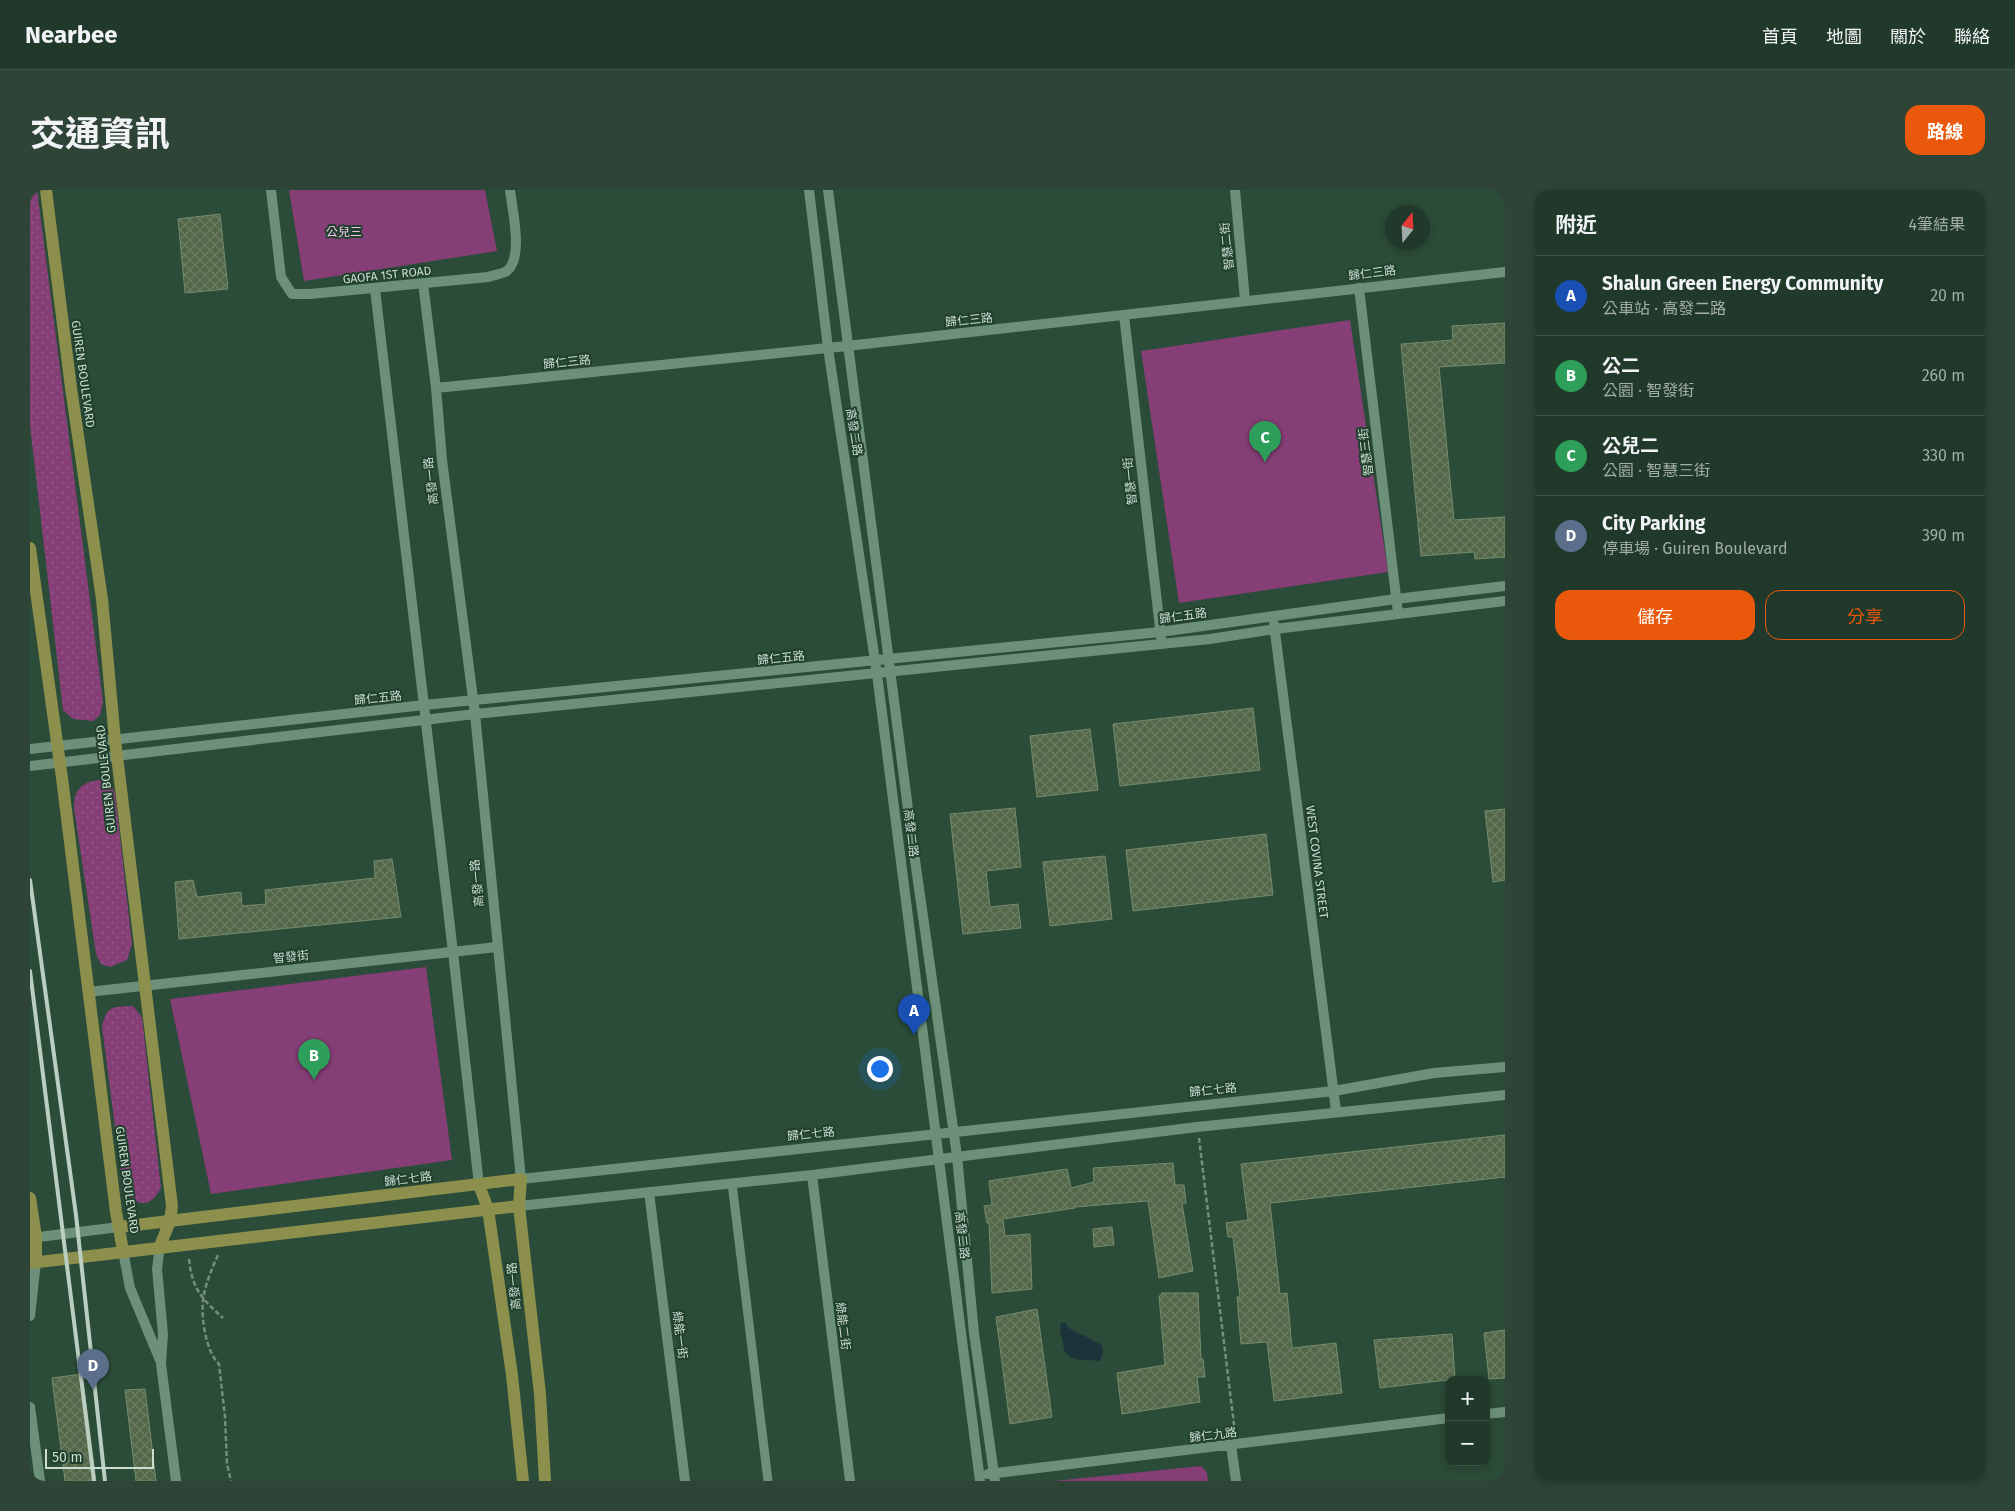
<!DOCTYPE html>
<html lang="zh-TW">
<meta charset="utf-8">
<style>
body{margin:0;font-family:"Fira Sans","Noto Sans TC",sans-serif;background:#2d4436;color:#f1f3f6}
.controls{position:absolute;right:15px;bottom:15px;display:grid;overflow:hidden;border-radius:10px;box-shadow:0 2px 8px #0003}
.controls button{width:45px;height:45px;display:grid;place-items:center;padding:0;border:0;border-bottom:1px solid #3d5347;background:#20392a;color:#f1f3f6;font:25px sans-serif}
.compass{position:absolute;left:1355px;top:15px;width:45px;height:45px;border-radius:50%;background:#20392a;box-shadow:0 2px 8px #0003;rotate:18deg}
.scale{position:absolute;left:15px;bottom:12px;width:109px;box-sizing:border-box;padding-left:5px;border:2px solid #cbddd1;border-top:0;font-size:14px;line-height:18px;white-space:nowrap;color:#cbddd1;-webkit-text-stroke:4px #20412d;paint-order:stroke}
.you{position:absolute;left:849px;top:878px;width:18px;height:18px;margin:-12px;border:4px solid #fff;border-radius:50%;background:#1a73e8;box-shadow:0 0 0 8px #1a73e833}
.badge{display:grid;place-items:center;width:32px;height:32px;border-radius:50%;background:#ea580c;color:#fff;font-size:16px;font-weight:700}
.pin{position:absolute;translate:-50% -41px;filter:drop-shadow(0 1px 2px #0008)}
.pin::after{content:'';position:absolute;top:26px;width:18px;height:15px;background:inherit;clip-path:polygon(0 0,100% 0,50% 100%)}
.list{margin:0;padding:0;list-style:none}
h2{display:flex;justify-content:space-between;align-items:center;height:65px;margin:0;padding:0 20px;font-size:21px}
h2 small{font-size:16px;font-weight:400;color:#a2aca8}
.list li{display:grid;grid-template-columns:32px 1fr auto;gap:15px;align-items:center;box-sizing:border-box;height:80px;padding:0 20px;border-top:1px solid #3d5347}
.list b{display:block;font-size:19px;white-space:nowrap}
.list p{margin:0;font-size:16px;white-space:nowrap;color:#a2aca8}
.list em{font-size:16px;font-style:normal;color:#a2aca8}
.actions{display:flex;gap:10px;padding:15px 20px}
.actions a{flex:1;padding:11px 0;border:1px solid #ea580c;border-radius:15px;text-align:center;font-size:18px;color:#ea580c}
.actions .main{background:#ea580c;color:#fff}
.map{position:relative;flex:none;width:1475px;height:1291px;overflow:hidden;border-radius:15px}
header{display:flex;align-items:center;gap:30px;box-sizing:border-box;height:70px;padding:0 25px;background:#20392a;border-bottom:1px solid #3d5347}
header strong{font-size:24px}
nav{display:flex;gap:28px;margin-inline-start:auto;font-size:18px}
.intro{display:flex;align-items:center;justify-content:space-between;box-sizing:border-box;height:120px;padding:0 30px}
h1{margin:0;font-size:35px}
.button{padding:12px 22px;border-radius:15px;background:#ea580c;color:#fff;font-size:18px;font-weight:700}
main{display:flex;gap:30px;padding:0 30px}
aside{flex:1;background:#20392a;border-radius:15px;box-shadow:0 2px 8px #0003}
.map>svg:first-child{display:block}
</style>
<header>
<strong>Nearbee</strong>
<nav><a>首頁</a><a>地圖</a><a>關於</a><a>聯絡</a></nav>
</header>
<div class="intro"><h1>交通資訊</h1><a class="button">路線</a></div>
<main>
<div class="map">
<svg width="1475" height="1291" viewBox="0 0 1475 1291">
<defs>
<pattern id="grass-dots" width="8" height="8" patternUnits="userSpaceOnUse" patternTransform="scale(1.25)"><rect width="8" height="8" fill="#853e76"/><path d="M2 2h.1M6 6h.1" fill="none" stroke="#955988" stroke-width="1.8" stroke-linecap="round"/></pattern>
<pattern id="building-cross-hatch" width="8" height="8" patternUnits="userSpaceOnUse" patternTransform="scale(1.25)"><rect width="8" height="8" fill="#536749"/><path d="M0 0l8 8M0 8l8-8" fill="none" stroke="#6a7c62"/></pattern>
</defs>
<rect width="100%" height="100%" fill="#2b4c38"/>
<path fill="url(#grass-dots)" d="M0 0H7L73 511 70 525 63 531 43 529 33 520 0 235Z
M74 589 80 594 85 603 102 754 97 770 80 777 71 774 66 764 44 618C44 596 54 592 74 589Z
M103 816 112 827 131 998C120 1018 112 1015 94 1006L72 837C77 815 82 817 103 816Z"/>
<path fill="#853e76" d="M259 0H455L467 61 274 91Z
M1320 130 1358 382 1149 413 1111 161Z
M396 777 422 970 181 1004 140 809Z
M1171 1276 1177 1282 1178 1291H1024Z"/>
<path fill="#1c3339" d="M1035 1132 1039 1138 1072 1155 1073 1162 1070 1171C1056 1169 1044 1173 1034 1161 1034 1152 1028 1141 1031 1133Z"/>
<path fill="url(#building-cross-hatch)" stroke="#758b6c" d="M190 24 198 99 155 103 148 29Z
M1475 133V173L1409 177 1424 330 1475 327V367L1445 369 1444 362 1391 366 1371 154 1423 150 1422 136Z
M1223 518 1230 580 1090 596 1083 534Z
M1060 539 1068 600 1007 607 1000 546Z
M985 618 991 677 956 681 960 717 988 714 991 738 933 744 920 624Z
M1475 619V690L1463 692 1455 621Z
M1236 644 1243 705 1103 721 1096 660Z
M1075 666 1082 729 1020 736 1013 672Z
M362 669 371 727 149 749 145 692 163 690 167 707 211 702 212 716 236 714 235 700 345 688 344 671Z
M1475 945V987L1240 1013 1250 1104 1257 1103 1262 1158 1306 1153 1312 1203 1244 1211 1237 1152 1211 1154 1207 1107H1210L1203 1047H1198L1196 1033 1218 1030 1211 974Z
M1143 973 1145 995H1154L1156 1013H1152L1163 1081 1129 1088 1118 1011 1045 1017V1018L973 1029 975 1046 1000 1044 1002 1099 962 1103 959 1033H957L954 1016 962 1015 959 991 1037 979 1041 998 1064 992 1063 978Z
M1082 1037 1084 1055 1064 1057 1063 1039Z
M1131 1103H1168L1171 1169H1173L1175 1187H1167L1170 1212 1092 1224 1087 1183 1135 1175 1129 1106 1132 1105Z
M1007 1119 1022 1227 980 1234 966 1127Z
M1475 1140V1188L1459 1189 1454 1143Z
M1422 1144 1425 1189 1350 1198 1344 1150Z
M52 1184 66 1291H35L22 1188Z
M115 1199 126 1291H106L95 1200Z"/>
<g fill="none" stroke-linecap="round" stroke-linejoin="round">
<path stroke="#758f7f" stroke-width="2.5" stroke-dasharray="5 2.5" stroke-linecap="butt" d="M1169 948 1205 1243
M188 1065C182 1078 175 1095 173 1110 171 1128 176 1162 189 1174L195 1227 197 1274 201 1291
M159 1069C162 1099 172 1109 193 1128"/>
<path stroke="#6d907a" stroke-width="9" d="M702 993 738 1291"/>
<path stroke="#6d907a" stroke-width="10" d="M241 0 251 87 262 104H280L458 87C464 85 472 84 477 81 494 67 482 19 480 0
M779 0 798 158 847 484 950 1291
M798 0 881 642 927 966 944 1143 965 1291
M1205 0 1215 110
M393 93 406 198 412 270 445 524 491 989 1304 901 1404 883 1475 877
M1329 98 1368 423
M345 99 423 762 449 995
M1094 125 1131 447
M406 198 817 156 1475 82
M1244 434 1306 921
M0 559 394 515 1130 442 1366 409 1475 396
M0 576 445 524 1180 449 1245 439 1475 411
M58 802 467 757
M782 985 820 1291
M619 1002 655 1291
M489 1016 782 985 1167 937 1475 905
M1 1048 89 1037
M130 1056 127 1079 133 1144 131 1174 146 1291
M93 1061 100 1098 130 1170
M0 1126 6 1072
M0 1217 10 1291
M1456 1224 1475 1222
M1201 1255 1206 1291
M958 1284 1419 1228"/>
<path stroke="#8d8f4c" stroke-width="12" d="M16 0 41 198 72 409 85 550 142 1016 140 1031 130 1056
M0 358 32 588 86 1022 93 1061
M449 995 458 1019 482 1185 493 1291
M0 1008 6 1047V1072
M89 1037 491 989 489 1016 510 1204 515 1291
M0 1073 489 1016"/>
<path stroke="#bacec1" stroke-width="4" d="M0 690 46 1025 75 1291
M0 781 64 1291"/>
</g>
<g text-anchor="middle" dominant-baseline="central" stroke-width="4" stroke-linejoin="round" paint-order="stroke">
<g font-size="12" fill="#f6c4e9" stroke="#20412d">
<text x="314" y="42">公兒三</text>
</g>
<g font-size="12" fill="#cbddd1" stroke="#20412d">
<text transform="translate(1197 56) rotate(-96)">智慧二街</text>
<text transform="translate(1342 83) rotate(-7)">歸仁三路</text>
<text transform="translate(357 85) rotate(-6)">GAOFA 1ST ROAD</text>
<text transform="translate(939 130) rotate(-6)">歸仁三路</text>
<text transform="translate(537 172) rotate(-6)">歸仁三路</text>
<text transform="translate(53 184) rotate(82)">GUIREN BOULEVARD</text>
<text transform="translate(824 242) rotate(81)">高發二路</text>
<text transform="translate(1336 262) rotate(-97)">智慧三街</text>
<text transform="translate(401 291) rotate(-97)">高發一路</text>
<text transform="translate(1100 291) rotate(-96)">智慧一街</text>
<text transform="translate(1153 426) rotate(-8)">歸仁五路</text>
<text transform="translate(751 468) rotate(-6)">歸仁五路</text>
<text transform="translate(348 508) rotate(-6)">歸仁五路</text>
<text transform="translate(76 589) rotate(-96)">GUIREN BOULEVARD</text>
<text transform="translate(881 643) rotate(83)">高發二路</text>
<text transform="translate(1287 672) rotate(83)">WEST COVINA STREET</text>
<text transform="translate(447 693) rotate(-96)">高發一路</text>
<text transform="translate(261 767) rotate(-6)">智發街</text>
<text transform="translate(1183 900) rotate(-6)">歸仁七路</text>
<text transform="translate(781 944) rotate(-6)">歸仁七路</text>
<text transform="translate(378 989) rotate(-7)">歸仁七路</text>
<text transform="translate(97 990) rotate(82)">GUIREN BOULEVARD</text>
<text transform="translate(932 1045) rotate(83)">高發二路</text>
<text transform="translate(484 1096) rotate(-96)">高發一路</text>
<text transform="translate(813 1136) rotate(83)">綠能二街</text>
<text transform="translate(650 1145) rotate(83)">綠能一街</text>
<text transform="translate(1183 1245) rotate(-7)">歸仁九路</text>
</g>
</g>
</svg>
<div class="controls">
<button>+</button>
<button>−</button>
</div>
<svg class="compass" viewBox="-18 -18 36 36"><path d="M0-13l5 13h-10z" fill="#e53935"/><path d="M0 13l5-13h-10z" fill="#a2aca8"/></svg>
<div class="scale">50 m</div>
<div class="you"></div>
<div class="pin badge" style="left:884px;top:845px;background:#1a4fb4">A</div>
<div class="pin badge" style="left:284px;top:890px;background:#2e9e5b">B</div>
<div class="pin badge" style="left:1235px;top:272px;background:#2e9e5b">C</div>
<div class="pin badge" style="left:63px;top:1200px;background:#5c6f8a">D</div>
</div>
<aside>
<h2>附近<small>4筆結果</small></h2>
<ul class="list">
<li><span class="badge" style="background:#1a4fb4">A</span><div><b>Shalun Green Energy Community</b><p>公車站 · 高發二路</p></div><em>20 m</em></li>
<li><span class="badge" style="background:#2e9e5b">B</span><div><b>公二</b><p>公園 · 智發街</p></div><em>260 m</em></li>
<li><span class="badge" style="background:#2e9e5b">C</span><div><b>公兒二</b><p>公園 · 智慧三街</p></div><em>330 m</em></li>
<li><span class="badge" style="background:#5c6f8a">D</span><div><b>City Parking</b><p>停車場 · Guiren Boulevard</p></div><em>390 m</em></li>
</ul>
<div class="actions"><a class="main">儲存</a><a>分享</a></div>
</aside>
</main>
